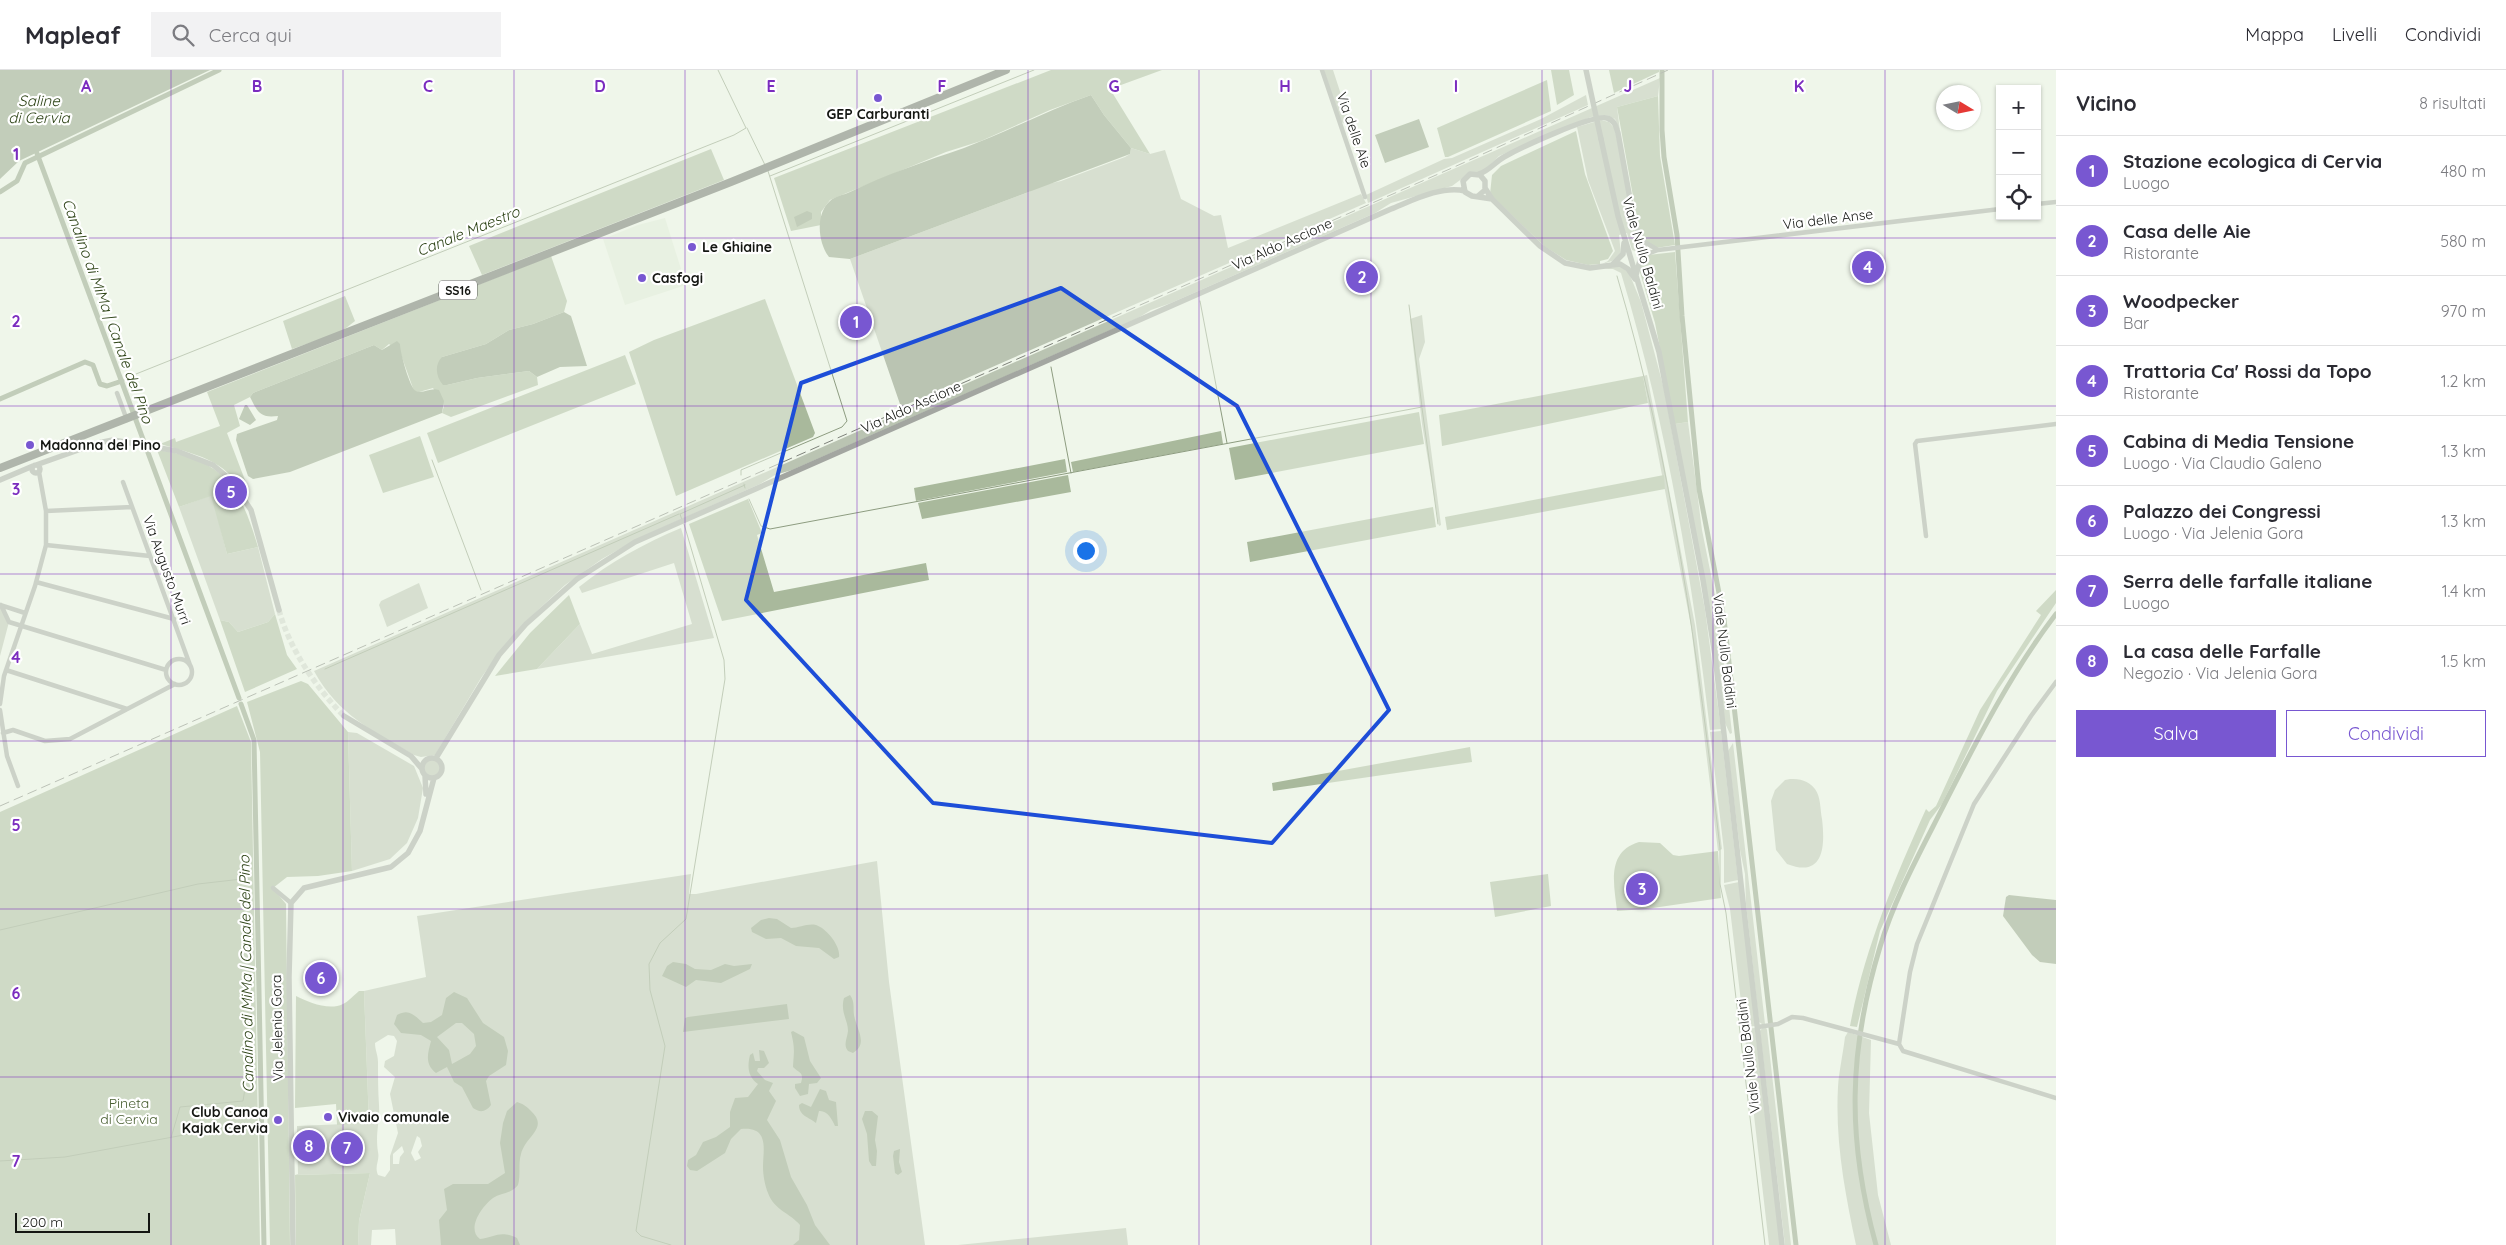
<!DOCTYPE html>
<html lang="it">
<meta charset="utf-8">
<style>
body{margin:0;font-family:Quicksand,sans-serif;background:#f2f2f3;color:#2b2b33}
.controls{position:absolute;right:15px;top:15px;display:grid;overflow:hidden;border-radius:0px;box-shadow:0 1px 4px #0004}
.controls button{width:45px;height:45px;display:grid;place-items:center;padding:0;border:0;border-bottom:1px solid #e1e1e2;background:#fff;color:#2b2b33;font:25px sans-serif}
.compass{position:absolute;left:1936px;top:15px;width:45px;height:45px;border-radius:50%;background:#fff;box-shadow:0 1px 4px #0004;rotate:100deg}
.scale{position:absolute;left:15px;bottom:12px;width:135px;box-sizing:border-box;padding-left:5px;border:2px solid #141612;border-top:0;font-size:14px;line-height:18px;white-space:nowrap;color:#141612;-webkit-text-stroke:4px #fff;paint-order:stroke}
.you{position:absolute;left:1085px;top:480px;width:18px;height:18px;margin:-12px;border:4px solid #fff;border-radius:50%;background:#1a73e8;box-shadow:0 0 0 8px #1a73e833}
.badge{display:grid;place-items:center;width:32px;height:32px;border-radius:50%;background:#7857d1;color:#fff;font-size:16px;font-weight:700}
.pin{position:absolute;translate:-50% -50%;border:2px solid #fff;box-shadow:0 1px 5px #0006}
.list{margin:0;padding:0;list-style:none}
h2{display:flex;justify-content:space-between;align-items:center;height:65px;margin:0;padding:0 20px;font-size:21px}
h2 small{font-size:16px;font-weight:400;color:#7c7c81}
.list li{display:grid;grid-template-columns:32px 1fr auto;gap:15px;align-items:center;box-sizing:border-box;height:70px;padding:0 20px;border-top:1px solid #e1e1e2}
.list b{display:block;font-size:19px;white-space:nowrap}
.list p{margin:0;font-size:16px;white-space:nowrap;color:#7c7c81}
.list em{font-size:16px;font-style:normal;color:#7c7c81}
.actions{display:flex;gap:10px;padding:15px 20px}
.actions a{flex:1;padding:11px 0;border:1px solid #7857d1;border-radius:0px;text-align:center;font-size:18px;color:#7857d1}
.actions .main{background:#7857d1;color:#fff}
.icon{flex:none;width:28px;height:28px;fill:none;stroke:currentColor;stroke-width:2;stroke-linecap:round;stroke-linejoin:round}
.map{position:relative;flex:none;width:2056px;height:1175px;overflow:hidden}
header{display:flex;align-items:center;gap:30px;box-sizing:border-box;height:70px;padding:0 25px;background:#fff;border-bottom:1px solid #e1e1e2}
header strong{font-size:24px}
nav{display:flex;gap:28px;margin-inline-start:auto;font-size:18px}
.search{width:350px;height:45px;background:#f2f2f3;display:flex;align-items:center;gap:12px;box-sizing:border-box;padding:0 18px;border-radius:0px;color:#7c7c81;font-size:19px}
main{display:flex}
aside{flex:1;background:#fff}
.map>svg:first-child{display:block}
</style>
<header>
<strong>Mapleaf</strong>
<div class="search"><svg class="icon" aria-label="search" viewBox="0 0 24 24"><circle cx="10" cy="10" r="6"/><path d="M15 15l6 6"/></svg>Cerca qui</div>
<nav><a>Mappa</a><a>Livelli</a><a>Condividi</a></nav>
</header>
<main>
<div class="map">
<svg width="2056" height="1175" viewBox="0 0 2056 1175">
<rect width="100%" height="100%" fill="#eff6ea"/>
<path fill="#e1ebd9" d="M665 148 686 215 625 235 603 169 638 155Z"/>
<path fill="#bac4b2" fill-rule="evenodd" d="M1324 0H1333L1350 52 1348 55 1341 52Z
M1660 8 1658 26 1617 37 1620 61 1615 49 1607 45 1591 47 1499 86 1486 99 1479 102H1471L1452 116 1391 133 1375 143 1171 233 1151 240 1138 248 792 400 775 405 760 414 639 468 602 489 565 515 525 552 498 584 481 608 435 685 421 687 414 685C373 661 338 645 314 601Z
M1586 25 1588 35 1368 133 1366 125 1444 89 1452 88 1541 49Z
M1601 50 1609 52 1615 59 1634 158 1640 177 1635 181 1632 180 1627 163 1619 165 1621 184 1612 191 1602 194 1608 191 1615 181 1588 110 1577 57Z
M1131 78 1150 84 1165 80 1181 129 1214 146 1221 145 1228 178 1361 124 1366 133 901 337 850 189 1029 122 1039 116 1061 111 1125 87 1130 84Z
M1620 196 1629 203 1641 232 1664 319 1705 540 1721 659 1710 660C1692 506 1666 352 1621 203L1613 199H1603Z
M1422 245 1425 272 1419 289 1441 455 1439 456 1422 354 1410 249Z
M1647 305 1695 555 1722 779 1718 781 1691 556 1643 306Z
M1688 352 1702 460 1718 540 1732 663 1730 664 1725 653 1675 354Z
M212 425 227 484 258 477 275 544 268 552 238 562 229 552 220 550 179 437Z
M681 458 714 568 537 599 580 554 592 584 692 554 674 493 582 523 579 517C610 492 645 473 681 458Z
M419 513 428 538 387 557 379 535 381 531Z
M0 535 9 552 0 586Z
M1721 661 1738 810 1724 813V781L1710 662Z
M348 662 357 663 414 696 423 718 418 748 407 773 390 789 352 801Z
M1733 673 1765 954H1762L1759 952 1746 834 1745 804 1740 780 1728 681Z
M424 698a8 8 0 1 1 16 0a8 8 0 1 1-16 0Z
M1790 709C1800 709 1808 710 1815 719 1821 727 1820 739 1822 749 1825 774 1825 809 1787 794L1776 780 1771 731 1775 720 1785 710Z
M877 791 889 912 925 1175H396L395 1159 372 1160 371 1175H358L359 1151 370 1103 295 1105 298 1104 297 1056 369 1053 364 921 426 907 417 846 691 804 689 824H696ZM388 965 394 966 397 971 394 986 385 991 384 997 395 1007 390 1024 398 1063 390 1086V1100L385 1107 378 1105C374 1096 380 1091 378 1082 375 1063 380 1053 379 1035 378 1021 378 1007 378 992 378 985 375 980 375 973ZM417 1066 420 1068 422 1076 418 1082 421 1088 415 1091 411 1083ZM402 1076 404 1082 400 1087 399 1094H393V1084Z
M1739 812 1755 956 1744 957 1730 839 1724 815Z
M1763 957H1766L1767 960 1791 1175H1785L1760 961Z
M1755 958 1780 1175H1769L1744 959Z
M1848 962 1871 970 1869 1043 1878 1125 1891 1175H1856C1845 1123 1835 1071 1838 1017 1839 1001 1843 984 1845 967Z
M1126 1158 1128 1175H958Z"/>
<path fill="#a9b99c" d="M1051 0H1162L1110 19 1150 84 1131 78 1104 45 1091 25 1050 40 981 71 946 82 837 127 830 130 821 142V155L791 161 774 108Z
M1551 0H1569L1574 25 1557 35Z
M1609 0H1659V2L1614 23Z
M1547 10 1551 41 1448 87H1445L1437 58Z
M1658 26 1660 86 1675 175 1656 178 1644 170 1638 154 1617 37Z
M1576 61 1585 104 1613 181 1608 189 1600 191V194L1588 195 1566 190 1544 176 1490 124 1492 105 1501 96Z
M711 79 724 110 482 205 469 176Z
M1675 182 1688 352 1675 354 1655 253 1639 199 1648 185Z
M551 186 567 231 564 242 533 254 509 260 486 274 442 287 447 315 477 308 529 301 537 307 538 315 451 347 442 343 444 336 433 318 419 322 414 321 400 282 389 274 382 280 374 275 253 323 250 327 234 335 240 356 227 363 248 418 243 423C226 389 193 384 160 374L175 368 176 372 220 356 207 322Z
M345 226 355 251 341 262 292 279 283 251Z
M765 229 815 363 813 367 676 426 629 282 654 270Z
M625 285 636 314 438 393 427 363Z
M1643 306 1648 333 1442 376 1439 345Z
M1419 342 1424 374 1235 410 1229 378Z
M1221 361 1223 374 1073 402 1071 392Z
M420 366 434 407 383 423 369 385Z
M157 380C224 389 240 417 258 477L227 484 211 426 179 437Z
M1065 389 1067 402 916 431 914 418Z
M1068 405 1071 422 922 449 918 433Z
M1664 405 1665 419 1447 460 1445 447Z
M748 429 762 463 757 465 774 522 926 493 929 510 722 551 689 454Z
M1433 437 1436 457 1250 492 1247 472Z
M2056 520V533L1997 621 1942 734 1930 750 1880 861 1857 957 1850 956C1864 880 1894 810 1926 739L1929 742 1936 736 1980 640 2041 545 2036 541Z
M569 525 580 554 537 599 495 606 530 563Z
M275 544 287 585 297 599 245 622 220 550 229 552 238 562 268 552Z
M301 611 308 614 348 662 352 801 318 806 287 807 273 818 286 834 290 1175H270L260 682 247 632Z
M237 636 251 672 260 1175H0V742Z
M1470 677 1472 692 1273 721 1272 713Z
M1639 772 1660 773 1673 785 1679 786 1718 781 1721 828 1646 839 1617 841C1614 814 1606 782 1639 772Z
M1548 804 1551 836 1495 847 1490 812Z
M359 921H364L369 1053 337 1055 336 1034 295 1038 296 926C308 932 329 941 343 934 348 932 354 925 359 921Z
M370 1103 359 1151 358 1175H296L295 1105Z"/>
<path fill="#8d9c80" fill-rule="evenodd" d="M0 0H210L19 91 0 109Z
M1091 25 1104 45 1131 78 1130 84 850 189 829 187C818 173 815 144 830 131 835 126 844 125 850 122 887 104 926 91 964 78 1007 62 1048 40 1091 25Z
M1419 49 1429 77 1385 93 1375 65Z
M807 141 812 143V149L797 157 794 147Z
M564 242 571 246 587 296 560 297 537 307 529 301 477 308 447 315H443C436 307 434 295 442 287L486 274 509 260 533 254Z
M397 271 400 274C400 282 410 319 416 321 423 324 431 317 439 320L444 331 442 343 290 402 253 409 248 406 236 370 237 364 277 350 278 346C260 348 258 343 250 327L253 323 374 275 382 280Z
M245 335H247L256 350 250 355 239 349Z
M2009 825 2056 830V894L2040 892 2032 885 2003 846 2006 827Z
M769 848 777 849 791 858C799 858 808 853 816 855 826 858 841 876 839 887L834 889 819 878 796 876 781 868 766 869 752 862 751 858 761 850Z
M673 892 686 894 695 899 711 900 725 894 734 896 752 894 750 899 721 913 696 910 686 917 662 906 667 896Z
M454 922 467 928 483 953 504 967 508 981 506 995 489 1006 486 1011 491 1035C486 1042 480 1043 473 1038L462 1017 454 1012 447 997 436 1003C424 994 428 983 431 971L421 965 401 963 394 954 397 945C409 938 414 945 423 953L431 952 442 945 446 928ZM456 953H462L474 964 476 976 470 984 452 994 449 980 437 967Z
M850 925C855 932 853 937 854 945 856 958 869 974 853 983L848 981C843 975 847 969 848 961 848 950 840 942 844 928Z
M787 934 789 949 683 962 685 948 688 947Z
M793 961 804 967 810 991 821 1008 817 1013 809 1014 808 1024 800 1026 795 1018V1014L801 1013C804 1002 800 1004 793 997 794 980 795 979 791 962Z
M759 980 764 981 769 993 764 998H758L757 1001 765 1010 773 1013 769 1021 776 1031 767 1050 780 1070 791 1107 807 1135 815 1155 830 1175H793L799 1170 800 1155C790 1143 774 1140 768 1123 765 1116 763 1105 763 1097 763 1080 770 1056 741 1059L731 1069 725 1083 697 1101 690 1100 687 1096 688 1090 696 1085 703 1072 716 1067 730 1057V1042L735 1028 748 1027 758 1014C748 1007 747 997 750 985L753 983 755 991H760Z
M820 1019 826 1021 829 1030 836 1032 838 1056H835C832 1049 827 1040 819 1041L816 1053C809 1047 799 1046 799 1035L802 1033 811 1037Z
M517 1032C523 1034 526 1036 530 1040 550 1058 526 1065 521 1084 518 1094 521 1105 518 1115 511 1124 501 1123 493 1128 482 1136 466 1159 480 1169 495 1167 500 1160 517 1168L520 1175H441L439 1150 447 1140 444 1119 453 1114H488L505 1103 500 1073 503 1053 507 1041Z
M865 1041H872L878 1046 875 1070 877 1081 876 1096H872L869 1091 867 1064 862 1049Z
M900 1079 899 1092 902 1102 898 1105 895 1103 893 1086 894 1081Z"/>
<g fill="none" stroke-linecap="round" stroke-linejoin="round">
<path stroke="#8d9c80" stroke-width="1" d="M747 58 765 95
M770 106 1034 0
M1617 206C1672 392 1698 586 1720 778V814L1726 843 1765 1175
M1200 231 1227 373
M1051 297 1071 403
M136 304 734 65 746 58 718 0
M1422 338 1438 454
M432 390 481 520
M741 405V400L842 357 847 351 768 101
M744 414 745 418
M749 429 761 456 770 459 1422 337 1409 235
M682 450 680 444 745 415
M325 599 679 444
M0 860 198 814 242 809
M171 1068 180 1037 243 1031 247 1006
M0 1091 65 1087 243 1054
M671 1175 641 1166 636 1161 665 976 650 920 649 894 660 873 686 849 725 609 724 590 684 454"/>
<path stroke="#8d9c80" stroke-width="5" d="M1662 0V60L1664 87 1677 165 1682 246 1699 419 1724 549 1796 1175
M35 78 239 628
M0 122 17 111 25 93 219 0
M0 329 85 292 93 295 100 314 107 316 122 311
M241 634 254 670 264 1175
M1876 1175C1847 1070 1848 982 1880 877 1895 826 1923 777 1947 729 1979 666 2013 600 2056 544"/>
<path stroke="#ced4ca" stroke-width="5.5" stroke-dasharray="5.5 3" stroke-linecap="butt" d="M279 540C289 578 316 618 344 646"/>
<path stroke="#a3a6a1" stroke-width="4.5" d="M1322 0 1365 127
M2037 134 2056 132
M1658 180 2000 139
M1641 190 1647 184 1658 180 1643 171
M117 323 127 350
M123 412 190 595
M46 441 132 437
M1926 466 1915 374 1917 371 2056 354
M46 475 150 486
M36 512 174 549
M0 535 25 543
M1 535 9 552 166 600
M166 602a13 13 0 1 1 26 0a13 13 0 1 1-26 0Z
M6 600 127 639
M0 634 4 606 35 516 46 475V441L39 402
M0 640 7 686 18 716
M3 663 13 660 45 671 70 669 175 614
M273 818 291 833
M1758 957 1778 954 1792 947 1803 948 1899 974 1910 902 1917 874 1974 734 2031 646 2056 612
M1899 974 1903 981 2056 1028"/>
<path stroke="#a3a6a1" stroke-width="5.5" d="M1601 69 1618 146 1659 282 1703 510 1715 585 1782 1175
M1479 104C1489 101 1495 92 1504 87 1520 78 1592 44 1607 48 1614 50 1616 56 1618 63L1634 151 1644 176 1636 205
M1485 118 1492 129 1540 176 1565 193 1590 198 1620 194 1628 199 1635 209
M1478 126 1485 120V111L1480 105 1470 104 1463 111 1465 122 1472 126 1492 129
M1613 194 1623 184 1624 173
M32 399a4 4 0 1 1 8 0a4 4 0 1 1-8 0Z
M36 395 98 373 113 370 177 381 213 395 231 410 251 440 279 540
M0 410 33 396
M344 646 411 686 422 699
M422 698a10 10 0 1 1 20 0a10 10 0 1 1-20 0Z
M436 688 499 585 526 554 577 509 635 472 1391 139C1411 131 1442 115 1465 121
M425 706 426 724
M293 1175 289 907 291 833 304 818 391 797 408 783 420 761 434 708"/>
<path stroke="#62675f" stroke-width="8" d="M0 398 731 112 1006 0"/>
<path stroke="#7e827a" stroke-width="1" stroke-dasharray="10 5" stroke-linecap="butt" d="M0 736 1452 98 1668 0"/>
<path stroke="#a3a6a1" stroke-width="5.5" d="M1586 0 1601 69"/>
</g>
<path d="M0 0H2056V1175H0ZM1061 218 1237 336 1389 640 1272 773 933 733 746 530 801 313Z" fill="#eff6ea" fill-opacity=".55" fill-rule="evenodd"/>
<path fill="none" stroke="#1d4ed8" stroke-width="4" stroke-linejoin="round" d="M1061 218 1237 336 1389 640 1272 773 933 733 746 530 801 313Z"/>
<path fill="none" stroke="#7b2cbf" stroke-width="1" stroke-opacity="0.55" d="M171 0V1175M343 0V1175M514 0V1175M685 0V1175M857 0V1175M1028 0V1175M1199 0V1175M1371 0V1175M1542 0V1175M1713 0V1175M1885 0V1175M0 168H2056M0 336H2056M0 504H2056M0 671H2056M0 839H2056M0 1007H2056"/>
<g fill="#7857d1" stroke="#fff" stroke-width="2">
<circle cx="878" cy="28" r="5"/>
<circle cx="692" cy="177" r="5"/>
<circle cx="642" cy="208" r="5"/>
<circle cx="30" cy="375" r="5"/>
<circle cx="328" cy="1047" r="5"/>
<circle cx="278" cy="1050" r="5"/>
</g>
<g text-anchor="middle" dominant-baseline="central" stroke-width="4.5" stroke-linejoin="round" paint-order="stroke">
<rect fill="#fff" stroke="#5a5c59" stroke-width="1" x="439" y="210.5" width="38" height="19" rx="4"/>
<g font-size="12" font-weight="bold" fill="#141612">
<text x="458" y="220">SS16</text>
</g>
<g font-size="14" font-weight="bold" fill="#141612" stroke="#fff" text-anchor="start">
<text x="878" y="44" text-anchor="middle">GEP Carburanti</text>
<text x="702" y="177">Le Ghiaine</text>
<text x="652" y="208">Casfogi</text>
<text x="40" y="375">Madonna del Pino</text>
<text x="268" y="1042" text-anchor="end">Club Canoa<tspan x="268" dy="16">Kajak Cervia</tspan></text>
<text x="338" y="1047">Vivaio comunale</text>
</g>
<g font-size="14" fill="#141612" stroke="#fff">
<text transform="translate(1354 60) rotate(71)">Via delle Aie</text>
<text transform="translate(1828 149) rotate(-7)">Via delle Anse</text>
<text transform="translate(1282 174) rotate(-24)">Via Aldo Ascione</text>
<text transform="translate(1643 183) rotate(74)">Viale Nullo Baldini</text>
<text transform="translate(911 337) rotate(-24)">Via Aldo Ascione</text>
<text transform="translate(167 500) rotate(70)">Via Augusto Murri</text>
<text transform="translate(1725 581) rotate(83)">Viale Nullo Baldini</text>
<text transform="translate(277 958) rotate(-91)">Via Jelenia Gora</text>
<text transform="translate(1748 986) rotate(-97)">Viale Nullo Baldini</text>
</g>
<g font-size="14" fill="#495f32" stroke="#fff">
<text x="129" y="1033">Pineta<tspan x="129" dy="16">di Cervia</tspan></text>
</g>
<g font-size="15" font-style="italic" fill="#2d4316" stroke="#fff">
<text x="39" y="30">Saline<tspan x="39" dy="17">di Cervia</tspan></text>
<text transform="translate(468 161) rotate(-22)">Canale Maestro</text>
<text transform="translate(108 241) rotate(70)">Canalino di MiMa | Canale del Pino</text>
<text transform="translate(246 904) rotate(-91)">Canalino di MiMa | Canale del Pino</text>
</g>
</g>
<g font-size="16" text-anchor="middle" font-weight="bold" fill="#7b2cbf" stroke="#fff" stroke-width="4.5" stroke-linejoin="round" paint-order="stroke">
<text x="86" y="22">A</text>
<text x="257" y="22">B</text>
<text x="428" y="22">C</text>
<text x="600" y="22">D</text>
<text x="771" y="22">E</text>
<text x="942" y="22">F</text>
<text x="1114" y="22">G</text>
<text x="1285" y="22">H</text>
<text x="1456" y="22">I</text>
<text x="1628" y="22">J</text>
<text x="1799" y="22">K</text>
<text x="16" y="90">1</text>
<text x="16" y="257">2</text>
<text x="16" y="425">3</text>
<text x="16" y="593">4</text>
<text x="16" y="761">5</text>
<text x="16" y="929">6</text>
<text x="16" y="1097">7</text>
</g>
</svg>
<div class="controls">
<button>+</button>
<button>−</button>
<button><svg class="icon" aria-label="locate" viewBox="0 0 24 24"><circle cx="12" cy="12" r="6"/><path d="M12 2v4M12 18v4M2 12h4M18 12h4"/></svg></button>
</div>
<svg class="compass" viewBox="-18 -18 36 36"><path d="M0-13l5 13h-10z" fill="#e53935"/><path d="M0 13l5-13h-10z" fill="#7c7c81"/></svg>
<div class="scale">200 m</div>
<div class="you"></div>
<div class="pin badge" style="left:856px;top:252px">1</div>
<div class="pin badge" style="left:1362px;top:207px">2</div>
<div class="pin badge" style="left:1642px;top:819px">3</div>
<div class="pin badge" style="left:1868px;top:197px">4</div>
<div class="pin badge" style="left:231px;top:422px">5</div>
<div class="pin badge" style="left:321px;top:908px">6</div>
<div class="pin badge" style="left:347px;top:1078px">7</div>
<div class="pin badge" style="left:309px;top:1076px">8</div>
</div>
<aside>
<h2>Vicino<small>8 risultati</small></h2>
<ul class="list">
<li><span class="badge">1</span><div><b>Stazione ecologica di Cervia</b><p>Luogo</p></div><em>480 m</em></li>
<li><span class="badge">2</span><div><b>Casa delle Aie</b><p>Ristorante</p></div><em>580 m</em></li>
<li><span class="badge">3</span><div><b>Woodpecker</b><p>Bar</p></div><em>970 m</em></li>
<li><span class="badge">4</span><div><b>Trattoria Ca' Rossi da Topo</b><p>Ristorante</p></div><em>1.2 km</em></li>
<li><span class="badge">5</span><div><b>Cabina di Media Tensione</b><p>Luogo · Via Claudio Galeno</p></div><em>1.3 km</em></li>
<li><span class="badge">6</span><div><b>Palazzo dei Congressi</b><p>Luogo · Via Jelenia Gora</p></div><em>1.3 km</em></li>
<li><span class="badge">7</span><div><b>Serra delle farfalle italiane</b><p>Luogo</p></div><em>1.4 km</em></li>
<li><span class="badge">8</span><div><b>La casa delle Farfalle</b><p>Negozio · Via Jelenia Gora</p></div><em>1.5 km</em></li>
</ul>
<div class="actions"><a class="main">Salva</a><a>Condividi</a></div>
</aside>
</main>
